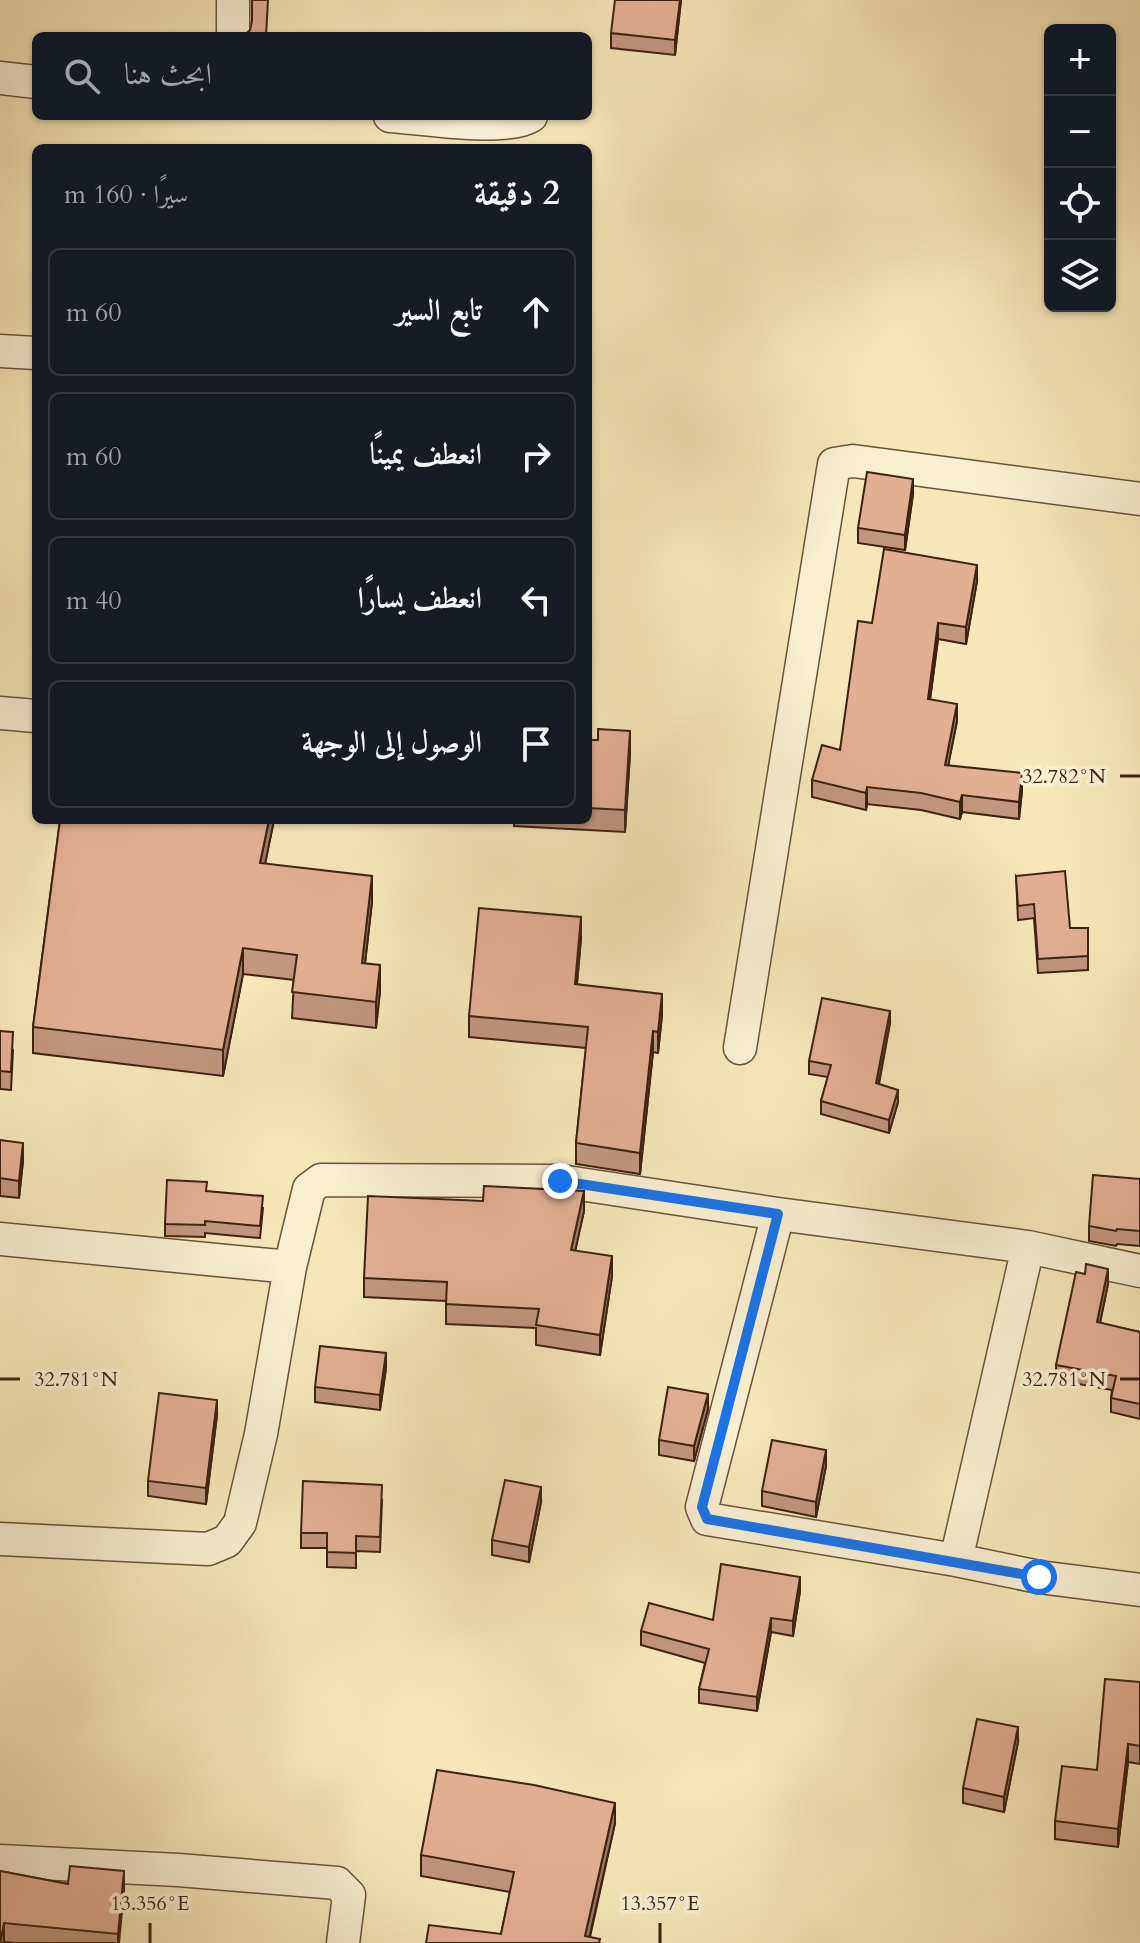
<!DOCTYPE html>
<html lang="ar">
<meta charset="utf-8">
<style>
body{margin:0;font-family:Cardo,Amiri,serif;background:#242831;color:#f1f3f6;direction:rtl}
.controls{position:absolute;right:24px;top:24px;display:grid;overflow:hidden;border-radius:12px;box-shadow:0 2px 6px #0004}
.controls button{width:72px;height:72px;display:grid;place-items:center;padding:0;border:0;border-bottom:2px solid #363941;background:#171b24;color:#f1f3f6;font:40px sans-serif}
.stop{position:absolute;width:24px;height:24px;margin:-18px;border:6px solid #1a73e8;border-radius:50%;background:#fff}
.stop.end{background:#1a73e8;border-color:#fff;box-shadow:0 2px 8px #0008}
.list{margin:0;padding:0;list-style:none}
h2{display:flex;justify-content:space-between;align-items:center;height:104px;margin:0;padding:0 32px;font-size:34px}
h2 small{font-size:26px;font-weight:400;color:#9ea1a6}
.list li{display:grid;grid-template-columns:52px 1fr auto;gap:24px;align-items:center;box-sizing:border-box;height:128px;margin:0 16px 16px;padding:0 16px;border:2px solid #363941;border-radius:12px}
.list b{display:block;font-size:30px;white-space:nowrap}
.list em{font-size:26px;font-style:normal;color:#9ea1a6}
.icon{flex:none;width:44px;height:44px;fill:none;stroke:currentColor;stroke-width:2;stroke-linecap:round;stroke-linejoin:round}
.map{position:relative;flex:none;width:1140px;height:1943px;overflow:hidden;direction:ltr}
.search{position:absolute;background:#171b24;box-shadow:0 2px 6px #0004;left:32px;top:32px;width:560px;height:88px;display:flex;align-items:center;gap:20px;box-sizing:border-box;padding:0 28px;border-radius:12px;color:#9ea1a6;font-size:30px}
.panel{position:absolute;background:#171b24;box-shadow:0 2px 6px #0004;left:32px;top:144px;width:560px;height:680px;border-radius:12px;direction:rtl}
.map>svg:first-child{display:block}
</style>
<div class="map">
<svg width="1140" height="1943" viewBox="0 0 1140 1943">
<rect width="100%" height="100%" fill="#f6e7b8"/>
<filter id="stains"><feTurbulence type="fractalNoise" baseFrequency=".0025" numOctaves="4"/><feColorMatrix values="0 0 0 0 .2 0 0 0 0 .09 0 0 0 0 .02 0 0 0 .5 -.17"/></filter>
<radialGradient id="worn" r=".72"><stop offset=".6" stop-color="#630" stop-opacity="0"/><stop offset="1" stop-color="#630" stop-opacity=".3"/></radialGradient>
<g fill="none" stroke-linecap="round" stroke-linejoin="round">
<defs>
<path id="street" d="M233 0V36
M0 78 36 82
M390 116C421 118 507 132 531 116
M0 351 36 353
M0 713 36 716
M740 1048 834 464 853 461 1140 499
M778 1214 702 1507 707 1519 956 1560
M0 1239 290 1267
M1028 1247 956 1560 1039 1577 1140 1590
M0 1539 208 1549 227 1541 240 1523 261 1434 290 1267 309 1189 321 1180 560 1181 778 1214 1028 1247 1140 1271
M0 1861 178 1870 337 1883 349 1895 343 1943"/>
</defs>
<use href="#street" stroke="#6b533a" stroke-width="35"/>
<use href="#street" stroke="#f9efd1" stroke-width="32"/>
</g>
<path fill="#c2967e" stroke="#3d2210" stroke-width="2" d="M681 0 675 55 611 48V33Z
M913 494 905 550 858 543V528Z
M977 581 966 644 938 639 930 699 957 721 948 765 1022 790 1019 819 962 812 960 819 921 810 867 804 866 810 812 797V780L840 750 872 623Z
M588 740 630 753 625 832 514 826V820H588Z
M60 820H274L265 863 372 902 365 964 380 991 376 1028 292 1018 294 980 243 974 223 1076 33 1053V1027Z
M1016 876 1070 928H1088V970L1038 973 1034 918 1018 920Z
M581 938 577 984 662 1015 658 1053 653 1052 640 1174 576 1164V1143L586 1048 469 1037V1016Z
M890 1023 879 1084 898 1102 889 1133 821 1114V1101L828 1077 809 1074V1061Z
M0 1031 13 1050 11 1090 0 1089Z
M0 1140 23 1161 19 1198 0 1196Z
M1140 1179V1246L1117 1244 1116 1246 1089 1241V1226Z
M206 1191 263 1208 260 1238 205 1233V1237L165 1236V1224Z
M584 1211 575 1250 612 1276 600 1355 536 1345V1328L446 1324V1301L364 1297V1278Z
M1108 1284 1100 1323 1140 1332V1419L1111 1412V1398L1112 1390 1056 1380V1365Z
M386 1368 380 1410 315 1402V1387Z
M708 1409 694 1461 659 1455V1440Z
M217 1415 206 1504 148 1496V1481Z
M826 1466 816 1517 762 1506V1491Z
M382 1500 380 1552 356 1551V1568L327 1567V1548H301V1533Z
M541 1502 529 1562 492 1555V1540Z
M800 1591 793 1636 771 1632 757 1711 699 1703V1689L705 1663 641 1645V1631L713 1620Z
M1140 1682V1764L1128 1762 1118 1847 1055 1839V1821L1097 1770Z
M1018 1742 1004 1812 963 1803V1788Z
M615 1823 590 1937 600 1943 501 1934 510 1892 421 1876V1855Z
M0 1871 68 1884 124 1890 119 1943H17L4 1942Z"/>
<path fill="#9e7a66" stroke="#3d2210" stroke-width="2" d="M680 0H681L675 55V40Z
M913 479V494L905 550V535Z
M977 565V581L966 644V627Z
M938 623V639L928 715V699Z
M957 704V721L945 782V765Z
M630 731V753L625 832V810Z
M1022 773V790L1019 819V802Z
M867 787V804L866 810V793Z
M962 795V812L960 819V802Z
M269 820H274L260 889V863Z
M372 876V902L362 989V963Z
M581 917V938L575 1005V984Z
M243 948V974L223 1076V1050Z
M380 965V991L376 1028V1002Z
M662 994V1015L658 1053V1032Z
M890 1011V1023L876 1096V1083Z
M653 1031V1052L640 1174V1153Z
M898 1090V1102L889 1133V1120Z
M23 1143V1161L19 1198V1181Z
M584 1191V1211L571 1270V1250Z
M612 1256V1276L600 1355V1335Z
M1108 1269V1284L1097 1337V1322Z
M386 1353V1368L380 1410V1395Z
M708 1394V1409L694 1461V1446Z
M217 1400V1415L206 1504V1488Z
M826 1450V1466L816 1517V1502Z
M541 1487V1502L529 1562V1547Z
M800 1577V1591L793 1636V1621Z
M771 1618V1632L757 1711V1697Z
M1018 1727V1742L1004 1812V1797Z
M1128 1744V1762L1118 1847V1829Z
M615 1803V1823L588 1943 585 1936Z
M124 1871V1890L118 1943V1934Z
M4 1923V1943H0Z"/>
<path fill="#e2af92" stroke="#3d2210" stroke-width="2" d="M252 0H268L266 36H244L250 30 252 21Z
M615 0H680L675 40 611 33Z
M867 472 913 479 905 535 858 528Z
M884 549 977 565 966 627 938 623 928 699 957 704 945 765 1022 773 1019 802 962 795 960 802 921 793 867 787 866 793 812 780 822 745 840 750 858 621 872 623Z
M598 729 630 731 625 810 588 808V740H598Z
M60 820H269L260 863 372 876 362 963 380 965 376 1002 292 992 297 955 243 948 223 1050 33 1027Z
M1065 871 1070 928H1088V956L1038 959 1034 904 1018 906 1016 876Z
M479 908 581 917 575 984 662 994 658 1032 653 1031 640 1153 576 1143 588 1027 469 1016Z
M822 998 890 1011 876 1083 898 1090 889 1120 821 1101 831 1065 809 1061Z
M0 1031 13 1032 11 1072 0 1071Z
M0 1140 23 1143 19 1181 0 1178Z
M1093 1175 1140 1179V1231L1117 1229 1116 1231 1089 1226Z
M167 1180 207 1182 206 1191 263 1196 260 1226 205 1221V1225L165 1224Z
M484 1186 584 1191 571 1250 612 1256 600 1335 536 1325 539 1309 446 1304 447 1282 364 1278 368 1196 483 1201Z
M1086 1264 1108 1269 1097 1322 1140 1332V1404L1111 1398 1116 1376 1056 1365 1076 1272 1085 1274Z
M320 1346 386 1353 380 1395 315 1387Z
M668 1387 708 1394 694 1446 659 1440Z
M159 1393 217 1400 206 1488 148 1481Z
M772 1440 826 1450 816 1502 762 1491Z
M505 1480 541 1487 529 1547 492 1540Z
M303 1481 382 1485 380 1537 356 1536V1553L327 1552V1533H301Z
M721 1564 800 1577 793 1621 771 1618 757 1697 699 1689 709 1649 641 1631 649 1603 713 1620Z
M1105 1679 1140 1682V1746L1128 1744 1118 1829 1055 1821 1062 1766 1097 1770Z
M977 1719 1018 1727 1004 1797 963 1788Z
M437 1770 534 1785 615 1803 585 1936 600 1939 599 1943H426L429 1925 501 1934 514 1872 421 1855Z
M70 1866 124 1871 118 1934 4 1923 0 1943V1871L68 1884Z"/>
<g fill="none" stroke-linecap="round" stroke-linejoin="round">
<path stroke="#1a73e8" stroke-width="10" d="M560 1181 778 1214 702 1507 707 1519 1039 1577"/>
</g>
<path fill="none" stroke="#3d2210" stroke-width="3" d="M1120 776H1140M0 1379H20M1120 1379H1140M150 1923V1943M660 1923V1943"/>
<g font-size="20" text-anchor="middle" fill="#3d2210" stroke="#f9efd1" stroke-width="7" stroke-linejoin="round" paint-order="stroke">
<text x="1064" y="783">32.782°N</text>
<text x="76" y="1386">32.781°N</text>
<text x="1064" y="1386">32.781°N</text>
<text x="150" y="1910">13.356°E</text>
<text x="660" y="1910">13.357°E</text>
</g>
<rect width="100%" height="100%" filter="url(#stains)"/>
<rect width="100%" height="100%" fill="url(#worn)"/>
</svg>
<div class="controls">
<button>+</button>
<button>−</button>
<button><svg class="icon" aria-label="locate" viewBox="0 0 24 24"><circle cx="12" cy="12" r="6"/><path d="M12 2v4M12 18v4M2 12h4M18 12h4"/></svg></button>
<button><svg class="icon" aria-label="layers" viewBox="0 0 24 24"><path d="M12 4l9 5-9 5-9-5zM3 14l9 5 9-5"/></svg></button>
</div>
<div class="stop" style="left:1039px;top:1577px"></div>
<div class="stop end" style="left:560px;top:1181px"></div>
<div class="search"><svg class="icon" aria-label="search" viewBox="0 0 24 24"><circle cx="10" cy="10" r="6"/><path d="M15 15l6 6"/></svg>ابحث هنا</div>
<section class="panel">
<h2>2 دقيقة<small>سيرًا · 160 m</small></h2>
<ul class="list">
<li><svg class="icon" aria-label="ahead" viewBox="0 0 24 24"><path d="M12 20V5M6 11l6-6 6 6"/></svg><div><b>تابع السير</b></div><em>60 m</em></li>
<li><svg class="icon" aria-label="right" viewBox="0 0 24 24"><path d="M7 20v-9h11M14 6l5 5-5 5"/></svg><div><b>انعطف يمينًا</b></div><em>60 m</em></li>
<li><svg class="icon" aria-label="left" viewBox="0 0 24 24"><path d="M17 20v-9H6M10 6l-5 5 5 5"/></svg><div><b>انعطف يسارًا</b></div><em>40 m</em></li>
<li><svg class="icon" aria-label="arrive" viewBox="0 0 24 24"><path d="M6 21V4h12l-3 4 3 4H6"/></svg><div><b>الوصول إلى الوجهة</b></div></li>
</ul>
</section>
</div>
